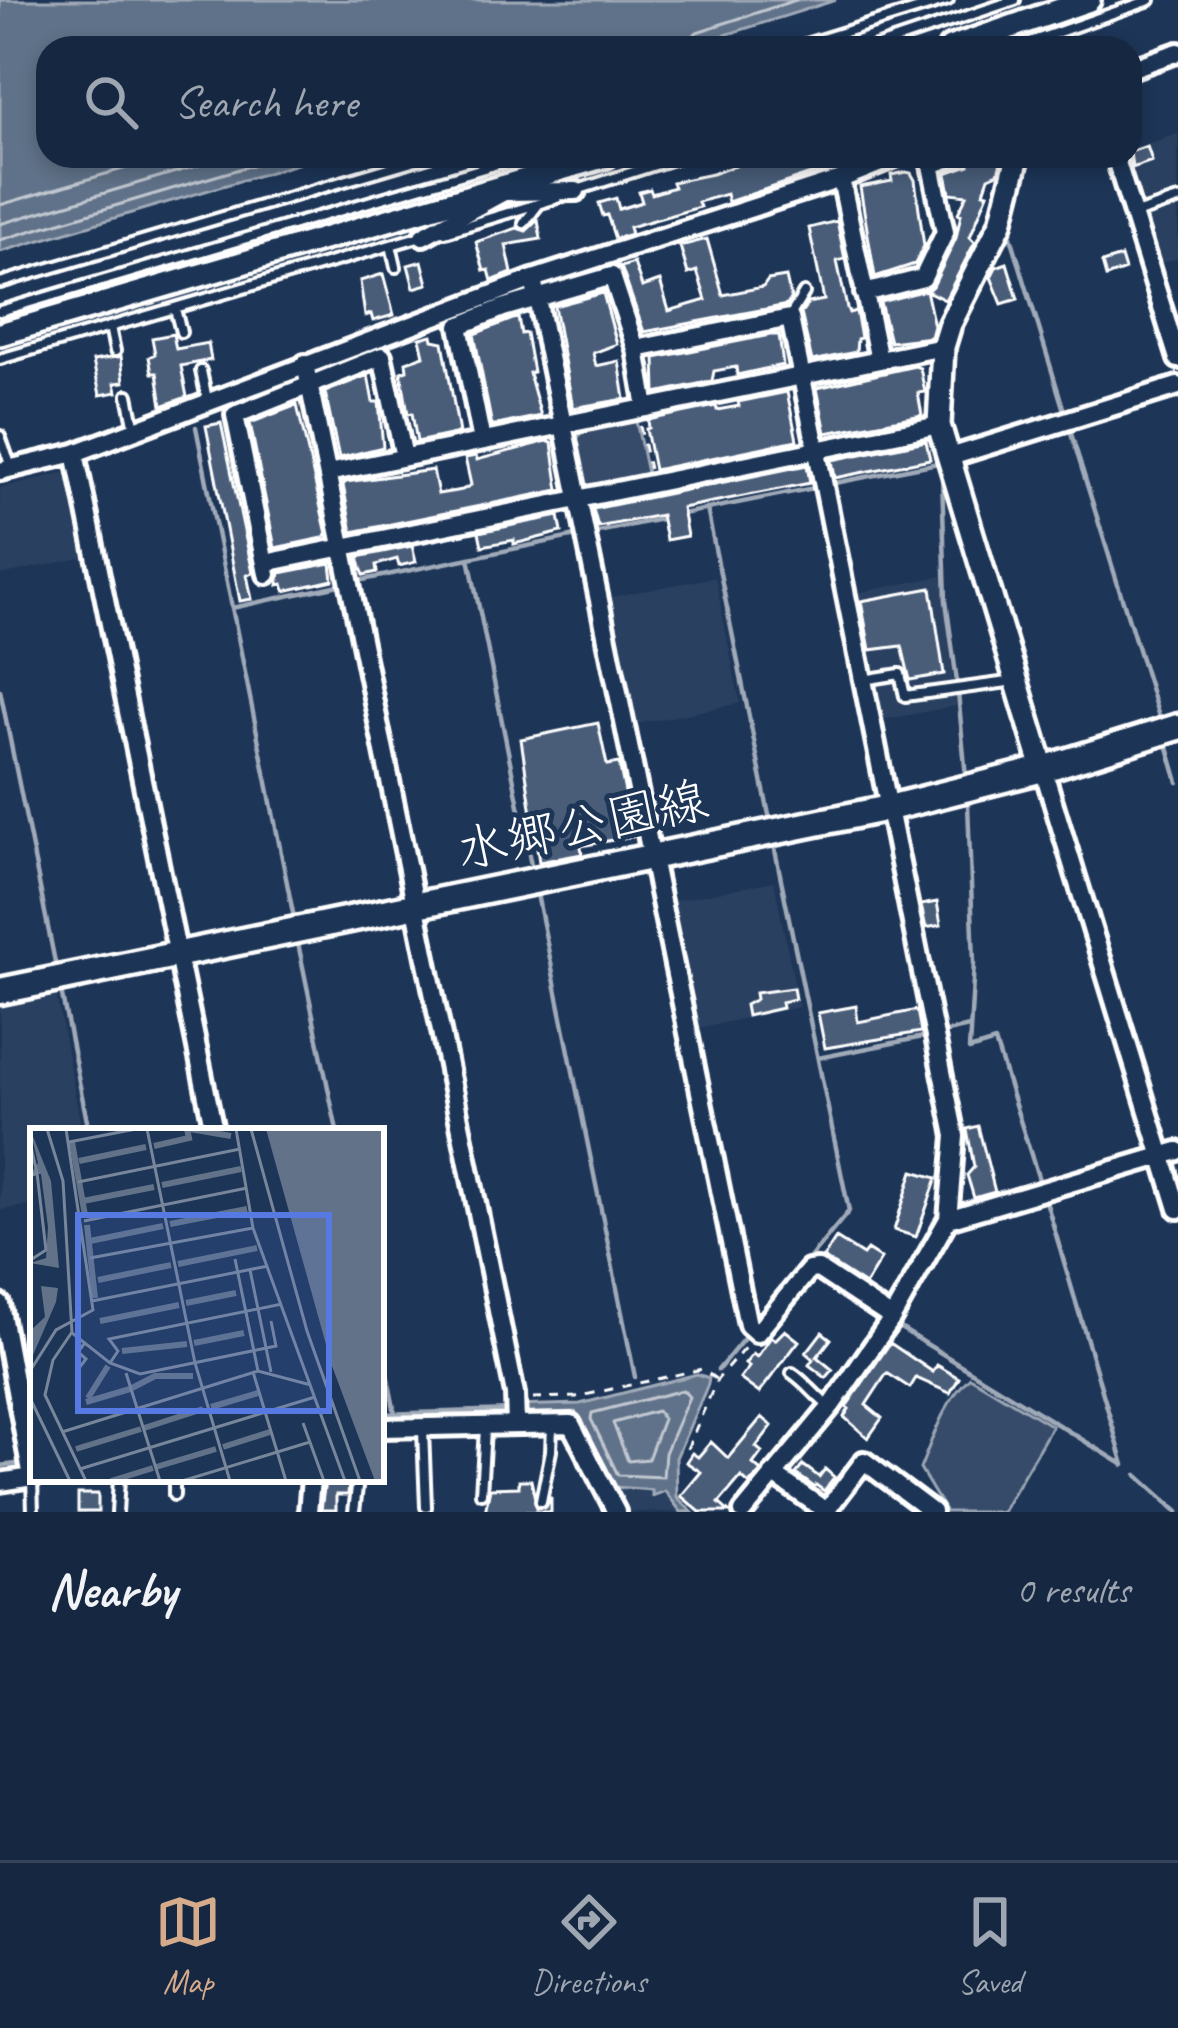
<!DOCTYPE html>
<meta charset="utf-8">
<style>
body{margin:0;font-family:Caveat,"Klee One",sans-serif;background:#1f3048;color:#f1f3f6}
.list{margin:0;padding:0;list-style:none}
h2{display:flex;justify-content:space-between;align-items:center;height:156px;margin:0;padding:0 48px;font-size:51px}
h2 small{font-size:39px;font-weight:400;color:#9ea6b1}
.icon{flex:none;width:66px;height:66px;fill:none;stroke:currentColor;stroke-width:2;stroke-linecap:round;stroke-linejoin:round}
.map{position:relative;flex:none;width:1178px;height:1512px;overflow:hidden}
.search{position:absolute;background:#162841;box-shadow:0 6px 18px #0003;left:36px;right:36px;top:36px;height:132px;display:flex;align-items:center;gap:30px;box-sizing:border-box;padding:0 42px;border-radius:36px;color:#9ea6b1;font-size:45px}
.sheet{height:348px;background:#162841}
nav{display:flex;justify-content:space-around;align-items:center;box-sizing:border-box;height:168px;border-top:3px solid #35445a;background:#162841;font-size:33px;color:#9ea6b1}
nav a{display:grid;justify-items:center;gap:6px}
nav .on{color:#d6ab8b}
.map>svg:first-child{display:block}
</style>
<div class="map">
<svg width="1178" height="1512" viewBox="0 0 1178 1512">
<rect width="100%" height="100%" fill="#1d3557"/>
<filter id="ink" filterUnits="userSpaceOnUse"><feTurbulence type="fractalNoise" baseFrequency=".00833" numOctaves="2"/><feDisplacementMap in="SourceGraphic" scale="24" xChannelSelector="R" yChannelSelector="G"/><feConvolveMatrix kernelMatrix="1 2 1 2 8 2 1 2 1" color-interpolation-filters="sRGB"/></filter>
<g filter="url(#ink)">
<path fill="#2a4161" d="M1178 134V258L1156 265 1123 156H1130V149Z
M75 470 90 556 0 575V488Z
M942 576 956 706 877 721 851 594Z
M715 577 740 703 631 725 605 598Z
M774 881 799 1007 694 1029 667 902Z
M56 994 82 1131H33V1205L0 1210V1006Z
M607 1486 665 1491 681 1512H621Z"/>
<path fill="#364b69" stroke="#9aa5b4" stroke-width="3" d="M636 421 648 478 594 490 586 484 576 441 582 431Z
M970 1377 1052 1426 1002 1512H946L920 1469C933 1437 945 1400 970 1377Z"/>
<path fill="#617289" stroke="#a0aab8" stroke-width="3" d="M0 0H836L684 48H48V156H324L0 252Z
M697 1374 709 1378 708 1384 676 1458 677 1497 692 1512H681L665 1491 652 1496V1490L614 1487 607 1482 575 1412 513 1414V1406L580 1404Z"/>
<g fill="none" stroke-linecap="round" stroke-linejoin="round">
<path stroke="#c0c7d0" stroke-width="3" d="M689 48 690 39 697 32 796 0
M0 205 167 156
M0 224 230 156
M0 240 283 156
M683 1390 689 1397 665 1453 663 1477 618 1475 591 1419 592 1413Z
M657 1411 663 1419 648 1459 628 1461 613 1423Z"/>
<path stroke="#a0aab8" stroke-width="4.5" d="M1130 81 1178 64
M900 164 920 156
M714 230 828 192
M1009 230 1065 414
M655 248 701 234
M196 427 294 918
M1069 427 1160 720
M942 476 946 601 957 682
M835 483 938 463
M707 509 770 820
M677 515 819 487
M593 533 666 518
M469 558 532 870
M358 581 576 536
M232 608 344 584
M0 690 56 967
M958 693 966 777
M1167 744 1178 782
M968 804 974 963 969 1050 995 1042 1041 1186
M774 845 849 1211 804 1265
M537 894 635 1377
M298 943 337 1131
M61 991 89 1131
M943 1033 969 1027
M818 1058 928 1036
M1046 1201 1124 1465
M897 1326 1122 1464
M381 1344 395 1413
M718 1370 746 1336
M381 1414 513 1410
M0 1466 24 1463
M1137 1475 1178 1512"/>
</g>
<path fill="#4a5d79" stroke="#fff" stroke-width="3" d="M1147 146 1152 161 1132 168 1130 152Z
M762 156H864L728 202 726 194 698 202 700 207 629 227 631 234 615 239 607 215 603 216 599 203 616 198 619 209 642 202 639 192 650 189 652 194 674 187 672 182 712 174Z
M975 156H998L1001 162 998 173 989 177 984 192 988 193 970 237 975 242 945 300 927 291 934 284 956 238 961 214 958 213 967 195 950 193 946 173 969 165 967 159Z
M906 172 911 173 915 180 924 246 915 264 875 277 860 187 892 181 891 175Z
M538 220 541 239 506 245 512 273 492 281 489 270 484 271 476 242 517 228 526 231Z
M837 221 845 259 837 261 847 308 849 313 856 311 861 338 857 339 856 352 812 361 801 313 808 303 824 300 809 228Z
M707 239 723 295 763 287 768 280 786 277 791 299 787 305 644 332 621 267 634 263 642 287 660 281 669 311 706 300 697 271 688 274 680 246Z
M1121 257 1125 270 1106 277 1102 263Z
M422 261 428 284 414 288 408 265Z
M1007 263 1018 299 1002 304 991 277 996 267Z
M383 274 394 315 373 321 371 314 365 316 360 281Z
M926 290 934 326 931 337 890 342 880 302Z
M603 293 617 344 593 353 596 366 619 361 625 399 573 408 554 306Z
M518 317 521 334 526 333 533 372 529 373 541 416 492 426 474 334Z
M173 334 176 349 208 343 211 360 181 366 187 397 162 406 157 373H152L149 357 155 354 152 338Z
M432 335 433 340 443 342 459 433 417 442 412 413 408 414 401 372 407 370 406 362 424 356 420 338Z
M770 335H779L783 365 737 375 736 367 714 371 712 381 656 393 655 358Z
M121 356 124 382 115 383 117 392 100 395 93 361Z
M915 366 920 368 925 392 918 393 922 415 826 433 817 388Z
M368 375 373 402H379L383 447 339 458 325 392Z
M787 392 797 440 654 470 646 429 649 428 648 420 716 406 717 410 739 406 738 402Z
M297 405 327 534 323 538 275 548 250 423Z
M221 423 253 573 247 575 252 599 240 601 206 426Z
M547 441 552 443 559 490 352 532 343 485 346 482 433 470 438 494 462 490 471 485 465 458 476 456 477 460Z
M926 441 930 459 835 478 832 460Z
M807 465 810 483 682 508 687 536 666 540 661 515 598 527 596 520 593 509Z
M559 516 562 532 514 544V540L482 546 479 532Z
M412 546 416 562 399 566 397 559 376 565 377 572 364 575 361 568 358 557Z
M331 563 333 580 285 591 283 584 278 585 280 573Z
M931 588 944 674 910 680 902 646 870 650 861 601Z
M598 723 607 765 619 763 634 836 581 846 582 854 539 862 521 739Z
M937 902 941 925 926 928 921 905Z
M793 988 795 999 781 1002 782 1008 747 1016 745 1005 756 999 755 993Z
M856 1006 858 1022 917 1010 921 1032 825 1048 818 1013Z
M978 1126 995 1192 974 1198 967 1175 974 1167 967 1129Z
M913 1171 937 1178 916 1237 894 1230Z
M836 1238 863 1255 867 1250 881 1259 865 1285 823 1258Z
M785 1330 799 1341 759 1393 740 1379 749 1367 745 1364 753 1354 757 1357 771 1337 775 1340Z
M822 1332 831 1339 817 1357 833 1370 826 1378 809 1365 813 1359 806 1353Z
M890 1343 933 1372 937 1365 959 1378 950 1393 916 1378 910 1388 887 1373 866 1405 882 1418 868 1438 844 1417 849 1409 846 1407Z
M762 1417 772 1426 756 1447 762 1452 753 1464 761 1471 749 1484 741 1477 719 1503 729 1512H700L681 1496 701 1472 686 1462 692 1453 698 1457 711 1442 728 1458Z
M803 1465 819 1477 825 1469 834 1477 824 1491 816 1485 814 1487 796 1474Z
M519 1480H531L537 1508 546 1507 551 1497V1512H485L490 1488 519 1487Z
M325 1481H349L348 1495H336V1510H321Z
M78 1494H98V1512H78Z"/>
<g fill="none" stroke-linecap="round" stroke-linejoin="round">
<defs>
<path id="service" d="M793 48 948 0
M872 48 1015 0
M1013 48 1150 0
M577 190 683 156
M1135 214 1178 200
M524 223 538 205
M445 232 557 198
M391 245 396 267
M0 283 429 156
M175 309 181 332
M0 311 524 156
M790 316 804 293
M110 327 115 351
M0 359 425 235
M201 371 207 399
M128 395 135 429
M0 436 11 467
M863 680 900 674 905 696 1015 681
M792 1373C807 1383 816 1397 830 1407
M423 1430 426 1507
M32 1478 33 1512
M174 1479V1495
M481 1493 485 1429
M541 1501 551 1451 552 1426
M117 1512 119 1479
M354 1512 358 1479"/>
<path id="minor" d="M1130 69 1178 52
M1115 156 1178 359
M841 179 879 360
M423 236 504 192 576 191
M533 279 748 1325 757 1333 809 1270 818 1269 892 1318
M864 293 923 278 945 232 931 165 955 156
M636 349 790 318 955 1136 948 1219 892 1318 832 1405 743 1512
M305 364 515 1394 516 1425
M482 441 459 326 503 308 612 276 636 349 646 408
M75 453 214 1131
M947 458 1178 386
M0 471 75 453 533 279 841 179 898 156
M328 473 943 347
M265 563 939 425
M267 574 235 415 382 356 404 457
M1043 769 1178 1209
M948 1219 1178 1151
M0 1304 32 1477
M381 1428 571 1424 616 1512
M773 1474 826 1511 864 1461 932 1512
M0 1482 33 1477
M308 1512 311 1479"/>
<path id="tertiary" d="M950 48 1089 0
M1018 156 1001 223 950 324 943 347 939 425 1043 769
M0 334 606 156"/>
<path id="primary" d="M0 991 889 808 1043 769 1178 727"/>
</defs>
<use href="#service" stroke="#fff" stroke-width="16"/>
<use href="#minor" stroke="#fff" stroke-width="26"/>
<use href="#tertiary" stroke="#fff" stroke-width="30"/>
<use href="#primary" stroke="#fff" stroke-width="33"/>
<path stroke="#fff" stroke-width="3" stroke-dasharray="9 9" stroke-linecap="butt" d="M640 426 649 469
M533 1398 576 1397 702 1369 717 1380
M687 1449 717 1380 748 1344"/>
<use href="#service" stroke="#1d3557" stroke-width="8"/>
<use href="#minor" stroke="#1d3557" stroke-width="16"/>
<use href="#tertiary" stroke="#1d3557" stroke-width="21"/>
<use href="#primary" stroke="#1d3557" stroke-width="24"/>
</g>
</g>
<g text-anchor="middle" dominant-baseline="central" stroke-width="10" stroke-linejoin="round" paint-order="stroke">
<g font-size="51" fill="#fff" stroke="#1d3557">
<text transform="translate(582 825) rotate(-12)">水郷公園線</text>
</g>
</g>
<g transform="translate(30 1128)">
<rect width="354" height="354" fill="#1d3557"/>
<path d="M0 1 21 53 29 140 0 135 16 130 18 99 11 46H0L8 35ZM236 1H354V353H345L302 238ZM11 158 28 160 26 174 0 234V203L15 189Z" fill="#617289"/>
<path fill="none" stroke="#617289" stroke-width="6" d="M160 1 201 8M42 14 55 87M124 18 159 10 157 1M49 33 116 19M132 57 211 41M53 73 124 59M140 96 217 81M57 97 65 170M60 113 133 98M148 136 227 120M68 152 141 137M156 175 206 165M70 193 149 177M164 215 214 205M92 223 157 216M102 260 125 248H163M58 270 78 238M56 274 100 261M181 279 228 265M114 300 173 281M193 319 240 304M46 321 111 301M126 339 186 321M81 353 123 340"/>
<path fill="none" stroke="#77869a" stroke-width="3" d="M17 1 33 53 42 205 80 235 110 246 246 218 241 193M117 1 165 235 200 353M206 1 223 100 315 353M221 1 277 203 330 353M0 14 7 45 0 48M39 14 106 1M48 54 210 21M54 93 217 60M0 116V162M60 130 223 100M2 131 16 122 7 45M205 131 228 243M220 142 241 244M62 173 238 138M42 204 23 232 15 267 56 353M80 235 88 223 79 211 252 176M0 243 26 202 63 182 36 1M46 244 56 231 48 224 54 216M223 244 256 353M96 245 130 353M0 270 40 353M273 295 294 353M32 304 228 243 281 257M50 341 285 269M152 353 280 314"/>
<path fill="#567ae2" fill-opacity="0.15" stroke="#567ae2" stroke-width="6" d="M48 87H299V283H48Z"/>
<rect width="354" height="354" fill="none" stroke="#fff" stroke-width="6"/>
</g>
</svg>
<div class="search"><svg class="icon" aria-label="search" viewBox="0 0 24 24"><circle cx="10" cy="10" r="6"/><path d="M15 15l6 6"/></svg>Search here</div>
</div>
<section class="sheet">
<h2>Nearby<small>0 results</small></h2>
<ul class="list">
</ul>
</section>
<nav>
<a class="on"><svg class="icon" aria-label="map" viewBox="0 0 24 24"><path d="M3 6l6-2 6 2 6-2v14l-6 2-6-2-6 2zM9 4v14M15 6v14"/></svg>Map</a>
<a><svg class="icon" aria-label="directions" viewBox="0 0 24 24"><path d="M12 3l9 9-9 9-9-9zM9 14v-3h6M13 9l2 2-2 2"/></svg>Directions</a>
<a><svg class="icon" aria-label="saved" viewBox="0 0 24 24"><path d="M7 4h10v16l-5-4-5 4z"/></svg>Saved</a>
</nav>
